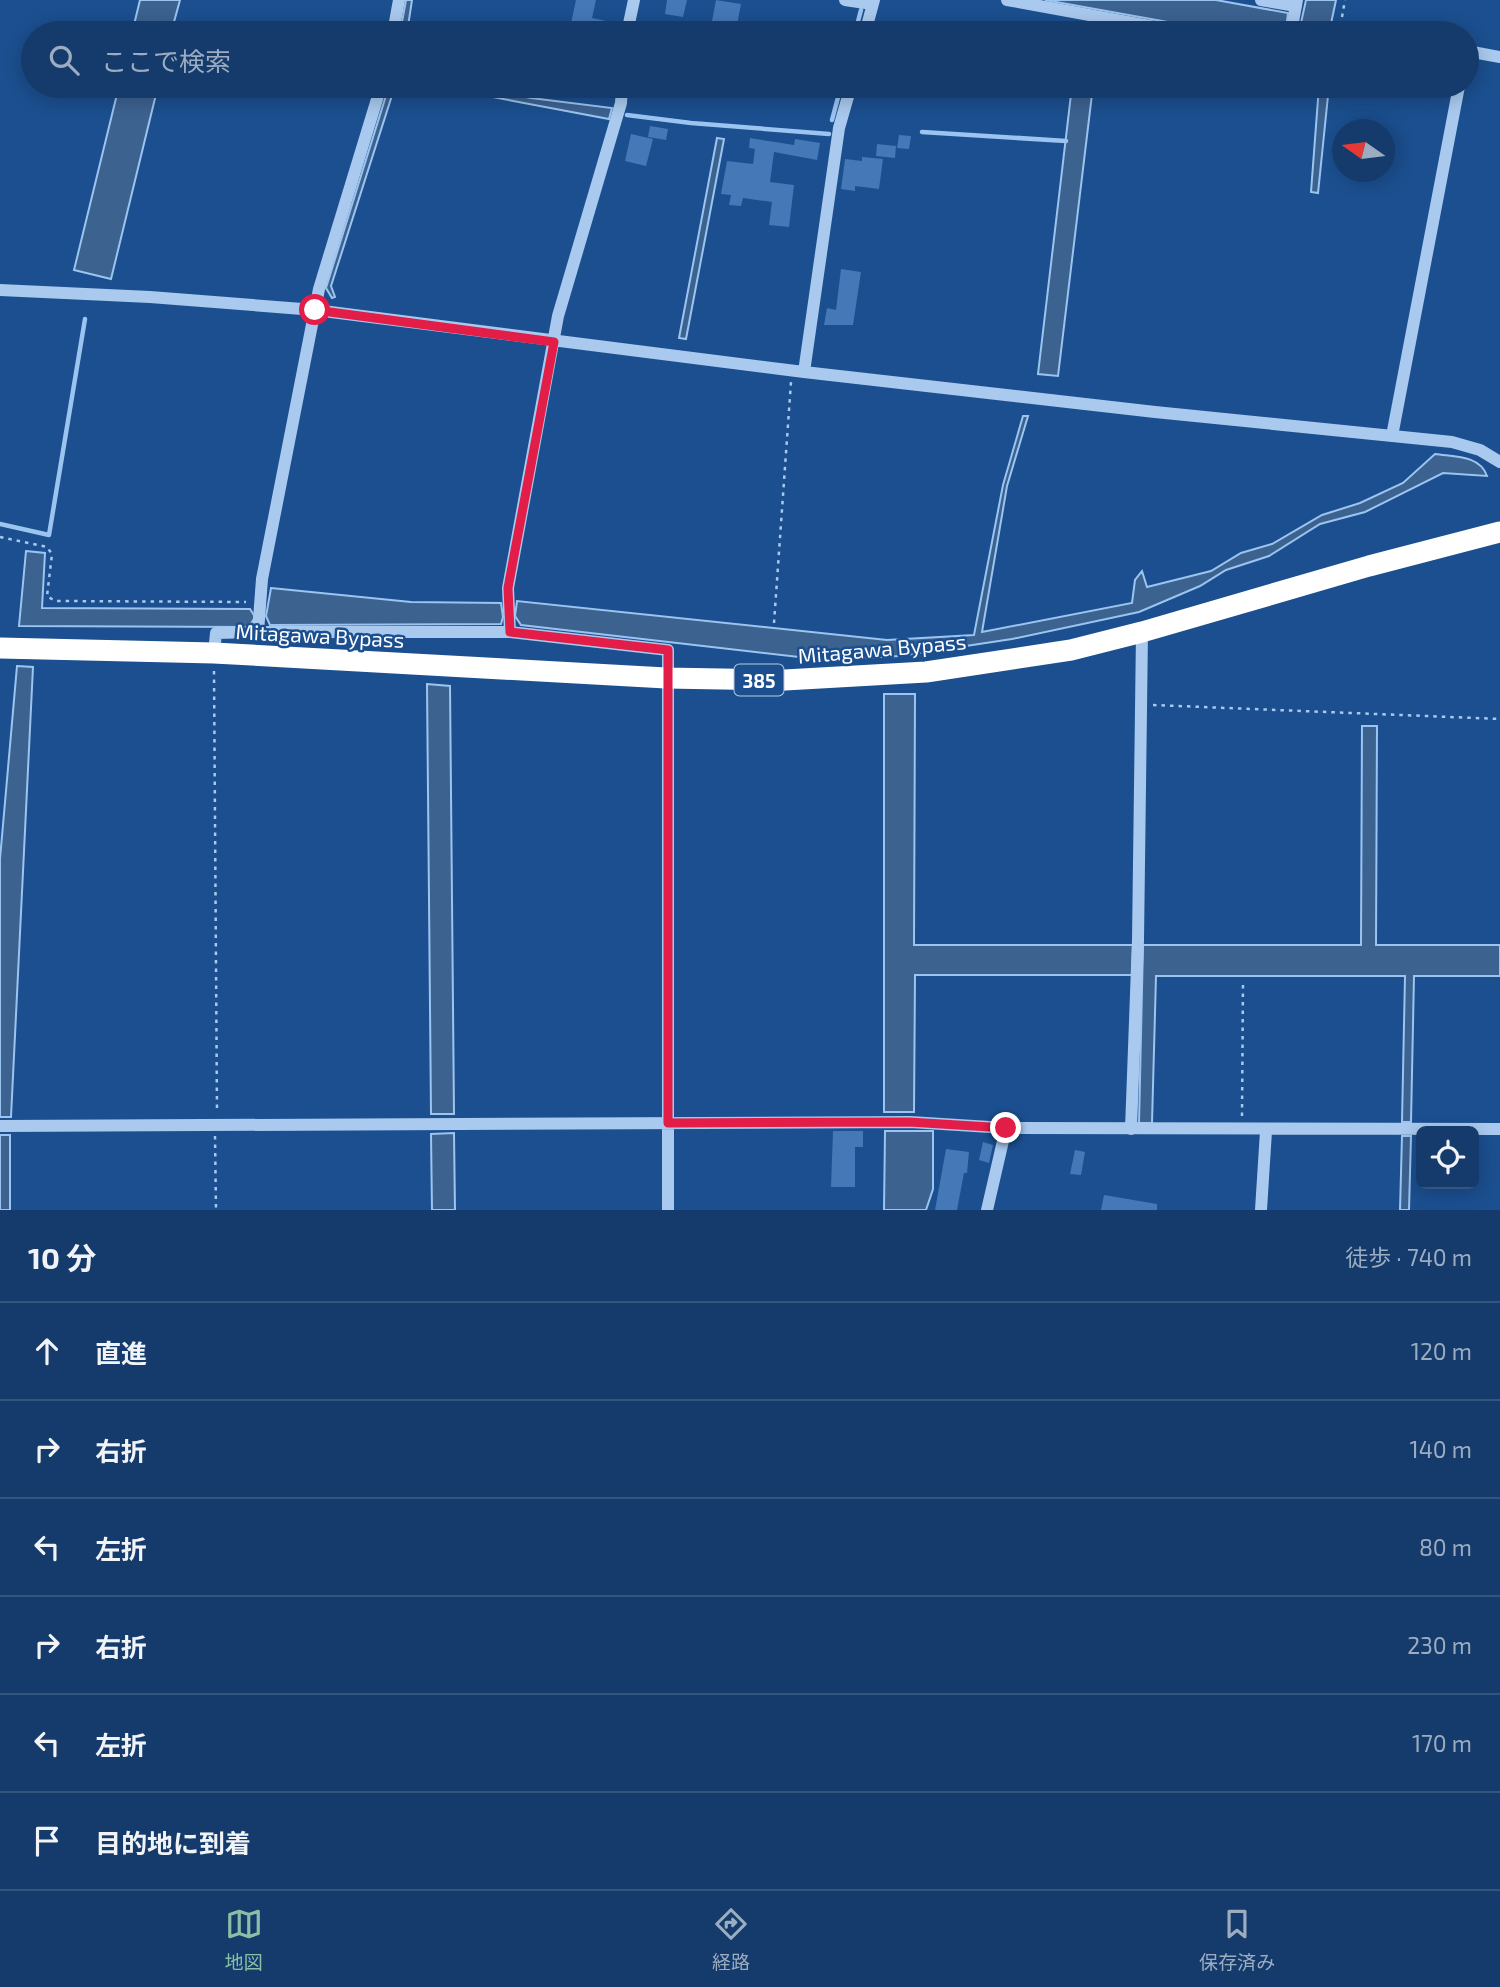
<!DOCTYPE html>
<html lang="ja">
<meta charset="utf-8">
<style>
body{margin:0;font-family:"Exo 2","Noto Sans JP",sans-serif;background:#1d4271;color:#f1f3f6}
.controls{position:absolute;right:21px;bottom:21px;display:grid;overflow:hidden;border-radius:10px;box-shadow:0 4px 18px #0003}
.controls button{width:63px;height:63px;display:grid;place-items:center;padding:0;border:0;border-bottom:2px solid #33557e;background:#143b6b;color:#f1f3f6;font:35px sans-serif}
.compass{position:absolute;left:1332px;top:119px;width:63px;height:63px;border-radius:50%;background:#143b6b;box-shadow:0 4px 18px #0003;rotate:284deg}
.stop{position:absolute;width:21px;height:21px;margin:-16px;border:5px solid #e11d48;border-radius:50%;background:#fff}
.stop.end{background:#e11d48;border-color:#fff;box-shadow:0 2px 7px #0008}
.list{margin:0;padding:0;list-style:none}
h2{display:flex;justify-content:space-between;align-items:center;height:91px;margin:0;padding:0 28px;font-size:30px}
h2 small{font-size:23px;font-weight:400;color:#9dadc1}
.list li{display:grid;grid-template-columns:46px 1fr auto;gap:21px;align-items:center;box-sizing:border-box;height:98px;padding:0 28px;border-top:2px solid #33557e}
.list b{display:block;font-size:26px;white-space:nowrap}
.list em{font-size:23px;font-style:normal;color:#9dadc1}
.icon{flex:none;width:38px;height:38px;fill:none;stroke:currentColor;stroke-width:2;stroke-linecap:round;stroke-linejoin:round}
.map{position:relative;flex:none;width:1500px;height:1210px;overflow:hidden}
.search{position:absolute;background:#143b6b;box-shadow:0 4px 18px #0003;left:21px;right:21px;top:21px;height:77px;display:flex;align-items:center;gap:18px;box-sizing:border-box;padding:0 24px;border-radius:38px;color:#9dadc1;font-size:26px}
.sheet{height:679px;background:#143b6b}
nav{display:flex;justify-content:space-around;align-items:center;box-sizing:border-box;height:98px;border-top:2px solid #33557e;background:#143b6b;font-size:19px;color:#9dadc1}
nav a{display:grid;justify-items:center;gap:4px}
nav .on{color:#8abfa5}
.map>svg:first-child{display:block}
</style>
<div class="map">
<svg width="1500" height="1210" viewBox="0 0 1500 1210">
<rect width="100%" height="100%" fill="#1b4f8f"/>
<path fill="#3c6290" stroke="#9cc4f0" stroke-width="2" d="M140 0H180L171 33H132Z
M406 0H412L407 33H400Z
M1045 0H1216L1288 13 1287 21 1301 23 1306 0H1336L1329 33H1229Z
M1080 23 1100 25 1099 33H1078Z
M119 86H158L111 279 74 270Z
M389 86H395L331 286 335 297 332 298 326 288Z
M434 86H467L531 98 612 108 609 119Z
M1072 86H1093L1058 376 1038 374Z
M1319 86H1329L1318 193 1311 192Z
M717 138 724 139 686 339 679 338Z
M1023 416H1028L1007 486 982 632 1132 603 1135 580 1142 571 1147 587 1211 571 1241 553 1272 544 1322 515 1360 503 1403 483 1435 454C1454 457 1480 455 1487 476L1443 473 1365 512 1320 524 1269 556 1226 570 1200 586 1139 612 1012 639 900 656 825 660 521 625 515 616 517 601 887 640 974 635 1003 485Z
M26 551 45 553 42 608 250 609 255 617 249 627 19 626Z
M271 588 411 602 501 603 503 617 501 624 270 625 266 616Z
M17 666 33 667 11 1117H0V859Z
M427 684 450 686 454 1114H431Z
M884 694H915L914 945H1133L1132 975H915L914 1112H884Z
M1362 726H1377L1376 945H1500V976H1414L1411 1122H1402L1405 976H1156L1152 1123H1139L1143 945H1361Z
M885 1131H933V1189L926 1210H884Z
M454 1133 455 1210H432L431 1134Z
M0 1135H10V1210H0Z
M1402 1136H1411L1409 1210H1400Z"/>
<g fill="none" stroke-linecap="round" stroke-linejoin="round">
<path stroke="#9cc4f0" stroke-width="4.5" d="M855 33 861 10
M627 115 691 123 829 134
M832 120 841 86
M922 132 1066 141
M0 524 49 535 85 319"/>
</g>
<path fill="#4478b7" d="M576 0H596L592 18 620 24 618 33 589 32 570 28Z
M667 0H687L683 17 665 14Z
M716 0 741 4 737 25 712 21Z
M561 86H593L590 97 560 91Z
M646 86H664L662 98 645 95Z
M860 86H893L891 97 858 92Z
M650 126 668 129 666 140 648 137Z
M631 134 653 139 646 166 625 161Z
M899 135 911 136 909 149 897 148Z
M750 138 794 145 795 139 820 143 817 160 774 152 770 182 794 185 789 227 769 225 772 202 743 198 741 206 729 205 731 195 721 194 727 161 753 164 755 149 749 148Z
M877 144 896 146 895 158 876 156Z
M862 157 883 159 879 189 855 186V191L841 189 845 159 862 161Z
M841 269 861 272 853 325H824L827 308 836 310Z
M833 1131H863V1147H855V1187H831Z
M983 1142 993 1145 989 1163 979 1160Z
M946 1149 969 1152 967 1173H964L957 1210H935Z
M1075 1150 1085 1152 1081 1175 1070 1174Z
M1104 1195 1157 1204V1210H1101Z"/>
<g fill="none" stroke-linecap="round" stroke-linejoin="round">
<path stroke="#a9c9ee" stroke-width="2.5" stroke-dasharray="3.5 5" stroke-linecap="butt" d="M1342 17 1345 0
M0 537 47 547 52 554 47 596 55 601 246 602
M774 623 791 382
M214 671 217 1112
M1153 705 1500 719
M1242 1116 1243 982
M215 1136 216 1210"/>
<path stroke="#a9c9ee" stroke-width="12" d="M845 0 872 4
M1007 0 1188 33
M1261 0 1296 6
M393 33 399 0
M627 33 634 0
M865 33 874 0
M1291 33 1297 0
M1339 33 1340 28 1367 33
M1467 51 1500 57
M622 86 621 103 558 316 508 588 510 632 668 650V1210
M0 290 150 297 315 310 804 372 1155 412 1452 442 1480 450 1500 462
M804 372 839 128 851 86
M1392 436 1459 86
M258 632H510
M214 653 216 633 258 632 262 579 319 289 381 86
M0 1126 910 1122 1006 1128 1500 1129
M1131 1129 1138 940 1142 632
M987 1210 1006 1128
M1261 1210 1266 1131"/>
<path stroke="#fff" stroke-width="21" d="M0 648 214 653 666 678 785 680 926 672 1071 650 1142 632 1369 566 1500 532"/>
</g>
<g fill="none" stroke-linecap="round" stroke-linejoin="round">
<path stroke="#e11d48" stroke-width="9" d="M315 310 554 342 508 588 510 632 668 650V1123L909 1122 1006 1128"/>
</g>
<g text-anchor="middle" dominant-baseline="central" stroke-width="5" stroke-linejoin="round" paint-order="stroke">
<rect fill="#1b4f8f" stroke="#bbcadd" stroke-width="2" x="734.5" y="664.5" width="49" height="31" rx="5"/>
<g font-size="19" font-weight="bold" fill="#fff">
<text x="759" y="680">385</text>
</g>
<g font-size="21" fill="#fff" stroke="#1b4f8f">
<text transform="translate(320 635) rotate(3)">Mitagawa Bypass</text>
<text transform="translate(882 648) rotate(-5)">Mitagawa Bypass</text>
</g>
</g>
</svg>
<div class="controls">
<button><svg class="icon" aria-label="locate" viewBox="0 0 24 24"><circle cx="12" cy="12" r="6"/><path d="M12 2v4M12 18v4M2 12h4M18 12h4"/></svg></button>
</div>
<svg class="compass" viewBox="-18 -18 36 36"><path d="M0-13l5 13h-10z" fill="#e53935"/><path d="M0 13l5-13h-10z" fill="#9dadc1"/></svg>
<div class="stop" style="left:315px;top:310px"></div>
<div class="stop end" style="left:1006px;top:1128px"></div>
<div class="search"><svg class="icon" aria-label="search" viewBox="0 0 24 24"><circle cx="10" cy="10" r="6"/><path d="M15 15l6 6"/></svg>ここで検索</div>
</div>
<section class="sheet">
<h2>10 分<small>徒歩 · 740 m</small></h2>
<ul class="list">
<li><svg class="icon" aria-label="ahead" viewBox="0 0 24 24"><path d="M12 20V5M6 11l6-6 6 6"/></svg><div><b>直進</b></div><em>120 m</em></li>
<li><svg class="icon" aria-label="right" viewBox="0 0 24 24"><path d="M7 20v-9h11M14 6l5 5-5 5"/></svg><div><b>右折</b></div><em>140 m</em></li>
<li><svg class="icon" aria-label="left" viewBox="0 0 24 24"><path d="M17 20v-9H6M10 6l-5 5 5 5"/></svg><div><b>左折</b></div><em>80 m</em></li>
<li><svg class="icon" aria-label="right" viewBox="0 0 24 24"><path d="M7 20v-9h11M14 6l5 5-5 5"/></svg><div><b>右折</b></div><em>230 m</em></li>
<li><svg class="icon" aria-label="left" viewBox="0 0 24 24"><path d="M17 20v-9H6M10 6l-5 5 5 5"/></svg><div><b>左折</b></div><em>170 m</em></li>
<li><svg class="icon" aria-label="arrive" viewBox="0 0 24 24"><path d="M6 21V4h12l-3 4 3 4H6"/></svg><div><b>目的地に到着</b></div></li>
</ul>
</section>
<nav>
<a class="on"><svg class="icon" aria-label="map" viewBox="0 0 24 24"><path d="M3 6l6-2 6 2 6-2v14l-6 2-6-2-6 2zM9 4v14M15 6v14"/></svg>地図</a>
<a><svg class="icon" aria-label="directions" viewBox="0 0 24 24"><path d="M12 3l9 9-9 9-9-9zM9 14v-3h6M13 9l2 2-2 2"/></svg>経路</a>
<a><svg class="icon" aria-label="saved" viewBox="0 0 24 24"><path d="M7 4h10v16l-5-4-5 4z"/></svg>保存済み</a>
</nav>
